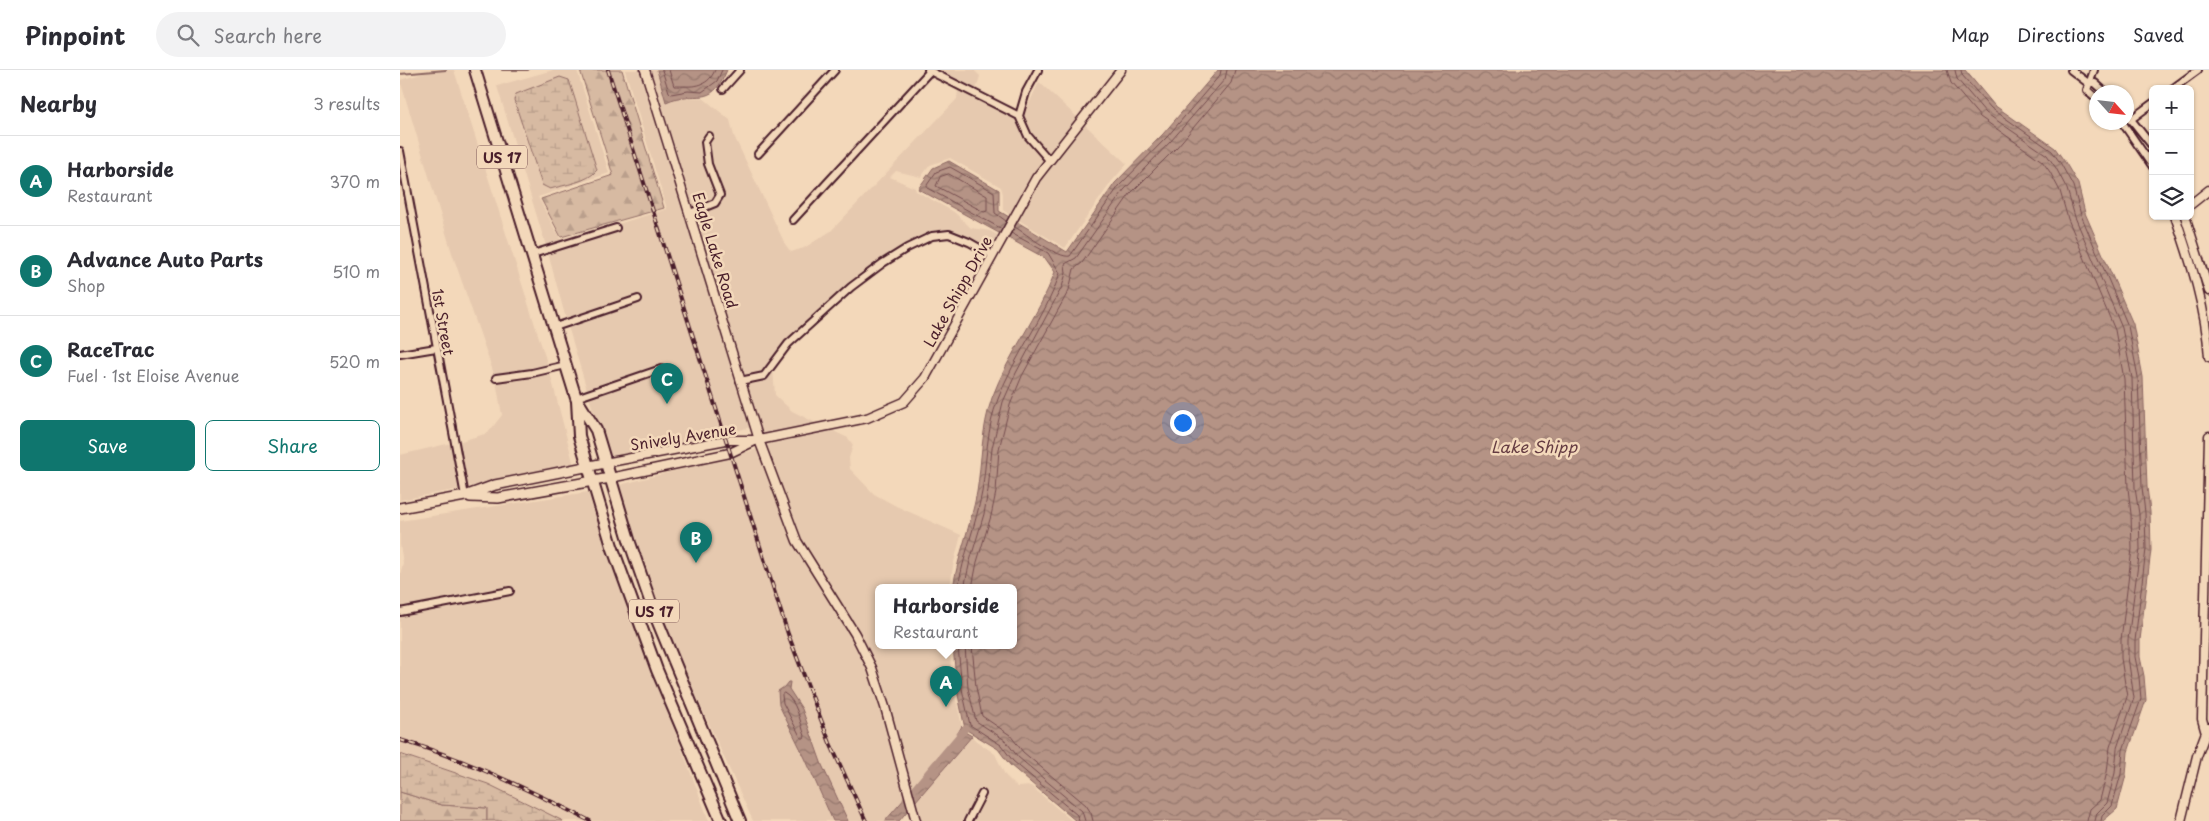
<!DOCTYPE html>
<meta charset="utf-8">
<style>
body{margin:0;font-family:"Playpen Sans",sans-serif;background:#f2f2f3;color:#2b2b33}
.controls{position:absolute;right:15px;top:15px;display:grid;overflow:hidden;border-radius:8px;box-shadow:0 1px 4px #0004}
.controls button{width:45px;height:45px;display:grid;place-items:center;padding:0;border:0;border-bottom:1px solid #e1e1e2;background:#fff;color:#2b2b33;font:25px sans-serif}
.compass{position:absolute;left:1689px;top:15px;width:45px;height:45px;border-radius:50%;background:#fff;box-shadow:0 1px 4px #0004;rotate:117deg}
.you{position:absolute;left:782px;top:352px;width:18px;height:18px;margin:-12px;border:4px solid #fff;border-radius:50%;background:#1a73e8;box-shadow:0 0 0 8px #1a73e833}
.badge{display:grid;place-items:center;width:32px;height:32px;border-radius:50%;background:#0f766e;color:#fff;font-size:16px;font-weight:700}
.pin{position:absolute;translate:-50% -41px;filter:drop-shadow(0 1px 2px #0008)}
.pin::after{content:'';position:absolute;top:26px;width:18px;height:15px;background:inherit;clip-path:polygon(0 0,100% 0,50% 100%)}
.popup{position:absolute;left:475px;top:514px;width:142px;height:65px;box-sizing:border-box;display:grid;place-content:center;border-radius:8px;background:#fff;filter:drop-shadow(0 1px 4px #0005);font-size:16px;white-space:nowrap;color:#7c7c81}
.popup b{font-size:19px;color:#2b2b33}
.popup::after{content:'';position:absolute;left:50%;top:100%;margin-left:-10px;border:10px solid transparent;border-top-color:#fff}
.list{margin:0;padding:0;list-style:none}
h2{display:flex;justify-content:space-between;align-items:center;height:65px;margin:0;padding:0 20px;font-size:21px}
h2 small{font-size:16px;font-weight:400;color:#7c7c81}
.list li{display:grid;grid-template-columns:32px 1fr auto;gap:15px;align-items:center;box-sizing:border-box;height:90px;padding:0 20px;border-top:1px solid #e1e1e2}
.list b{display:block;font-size:19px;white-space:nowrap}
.list p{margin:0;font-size:16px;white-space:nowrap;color:#7c7c81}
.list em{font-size:16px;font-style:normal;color:#7c7c81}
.actions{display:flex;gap:10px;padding:15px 20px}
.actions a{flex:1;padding:11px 0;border:1px solid #0f766e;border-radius:8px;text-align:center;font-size:18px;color:#0f766e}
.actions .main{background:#0f766e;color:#fff}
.icon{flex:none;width:28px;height:28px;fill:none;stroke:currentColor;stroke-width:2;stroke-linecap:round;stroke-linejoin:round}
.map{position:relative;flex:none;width:1809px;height:751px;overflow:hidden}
header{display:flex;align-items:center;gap:30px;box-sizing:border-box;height:70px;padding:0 25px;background:#fff;border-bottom:1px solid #e1e1e2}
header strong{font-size:24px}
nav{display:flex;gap:28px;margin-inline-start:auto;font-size:18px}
.search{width:350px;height:45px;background:#f2f2f3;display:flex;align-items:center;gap:12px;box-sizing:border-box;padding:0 18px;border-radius:28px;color:#7c7c81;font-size:19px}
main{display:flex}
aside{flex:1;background:#fff}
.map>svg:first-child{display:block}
</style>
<header>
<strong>Pinpoint</strong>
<div class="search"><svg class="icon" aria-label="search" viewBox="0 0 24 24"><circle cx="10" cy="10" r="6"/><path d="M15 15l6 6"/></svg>Search here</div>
<nav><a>Map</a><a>Directions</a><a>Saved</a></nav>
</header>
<main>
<aside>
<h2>Nearby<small>3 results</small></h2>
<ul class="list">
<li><span class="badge">A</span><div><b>Harborside</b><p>Restaurant</p></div><em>370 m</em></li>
<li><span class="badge">B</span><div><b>Advance Auto Parts</b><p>Shop</p></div><em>510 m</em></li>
<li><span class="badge">C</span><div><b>RaceTrac</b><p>Fuel · 1st Eloise Avenue</p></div><em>520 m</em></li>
</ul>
<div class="actions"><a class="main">Save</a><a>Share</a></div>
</aside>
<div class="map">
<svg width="1809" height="751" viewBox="0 0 1809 751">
<defs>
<pattern id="forest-firs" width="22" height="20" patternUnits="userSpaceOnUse" patternTransform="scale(1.25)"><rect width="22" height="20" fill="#d7baa2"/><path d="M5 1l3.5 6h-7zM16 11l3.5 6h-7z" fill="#ba9f8c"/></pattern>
<pattern id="wetland-marsh" width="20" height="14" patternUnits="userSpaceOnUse" patternTransform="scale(1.25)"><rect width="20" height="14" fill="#d7baa2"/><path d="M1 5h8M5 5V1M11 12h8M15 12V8" fill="none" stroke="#ba9f8c"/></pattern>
<pattern id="water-waves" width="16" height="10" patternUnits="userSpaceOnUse" patternTransform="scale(1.25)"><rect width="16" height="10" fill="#b59385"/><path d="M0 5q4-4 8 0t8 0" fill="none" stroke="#95776d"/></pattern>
</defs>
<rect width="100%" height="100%" fill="#f3d8ba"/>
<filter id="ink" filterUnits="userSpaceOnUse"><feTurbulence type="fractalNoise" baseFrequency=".02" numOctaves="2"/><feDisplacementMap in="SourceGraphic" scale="10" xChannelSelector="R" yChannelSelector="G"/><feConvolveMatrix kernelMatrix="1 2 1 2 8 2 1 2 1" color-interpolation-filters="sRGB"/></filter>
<g filter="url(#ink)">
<path fill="#e6c9af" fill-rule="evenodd" d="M35 0H54L148 296 94 304 52 183 0 10Z
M153 0H177L209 103 138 127 160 169 191 162 146 176 97 16ZM120 53 194 104 150 119 142 115Z
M225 0H241L351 357 280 375 208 389 189 327 265 301 262 295 187 320 168 256 243 231 240 225 166 249 148 183 220 160 218 154 267 139Z
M249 0H257L266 32 277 27 303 28 330 50 334 66 385 174 391 182 404 178 431 161 557 29 558 19 616 49 625 68 644 90 610 145 603 140V124L601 117 550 88 530 95 521 107 496 101 490 107 515 118 516 121 554 142 571 158 590 161 599 166 591 180 571 169 550 161 538 160 524 165 480 190 448 215 385 272 361 303 342 307 295 145 318 135 324 126 309 82V70L314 67 310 61 302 66 301 72 304 94 315 126 313 129 292 138Z
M536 0H574L580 6 576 20Z
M639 12 678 48 648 85 632 65 623 47Z
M683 53 727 94 712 111 665 178 617 149 639 110Z
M373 299 375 325 392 341 418 354 361 365 345 314 365 310Z
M150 303 174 396 67 417 58 372 88 363 102 345 96 311Z
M429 359 448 368 453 375 449 388 450 399 474 424 496 436 561 465 553 496 550 518H478V576H550L551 609 562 656 549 678 529 704 512 720 489 636 476 597 458 562 401 470 364 372Z
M51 373 60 419 0 430V385Z
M358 379 394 472 451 565 469 600 482 637 506 727 485 751H448L422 695 407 656 389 619 390 615 382 618 379 635 405 688 433 751H353L259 544 216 416Z
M188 422 211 493 309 751H163L88 714 0 684V545L115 524 113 517 0 538V505L3 493 0 475V451Z
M572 666 575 670 595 684 605 705 617 717 631 716 672 751H572L587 723 581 719 563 751H520L515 732Z"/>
<path fill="url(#forest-firs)" stroke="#906c66" d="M180 0H222L264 138 161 167 141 129 213 105Z
M0 722 42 735 87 738V751H0Z"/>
<path fill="url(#wetland-marsh)" stroke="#906c66" d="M160 7 169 10 197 100C188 112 164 115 150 119L142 115 114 30 116 24Z
M0 684 88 714 163 751H87V738L42 735 0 722Z"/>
<path fill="url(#water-waves)" stroke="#8a6561" d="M257 0H327C310 41 297 18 266 32Z
M818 0H1565L1594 35 1655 78 1665 92 1678 114 1685 143 1733 254 1743 307 1747 417 1750 442 1751 480 1740 570V587L1744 606 1746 630 1728 682 1726 705 1717 739 1703 751H676L670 746 610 695 598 679 565 659 557 620 553 576H614V518H553C558 485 571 455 577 422 582 391 581 359 592 328 608 284 639 246 655 202L645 188 518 119 533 98 549 91 599 120V141L667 182 715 113 763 64Z
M388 612H390L389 619 402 639 422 695 448 751H433L405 688 379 635 378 621 384 617Z
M562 656 563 661 572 666 515 732 512 720 529 704 549 678Z
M506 727 509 739 499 751H485Z"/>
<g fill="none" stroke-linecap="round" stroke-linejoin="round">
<path stroke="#754d4f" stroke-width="1" d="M262 0 269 22 271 24 288 21 302 22 317 11 322 0
M269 0 274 16C292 16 307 19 315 0
M1547 0 1551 13 1580 47 1642 91 1650 102 1660 121 1668 149 1715 260 1724 309 1728 418 1731 444 1732 479 1721 570V588L1727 627 1710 677 1707 702 1700 730 1690 739 1687 751
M1555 0 1557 9 1586 43 1647 85 1656 98 1667 119 1675 147 1722 258 1732 308 1735 418 1739 444 1740 479 1728 570V587L1734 628 1717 678 1715 703 1707 733 1697 743 1695 751
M1561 0 1562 5 1591 38 1652 81 1661 94 1673 116 1681 145 1728 256 1738 307 1742 417 1745 443 1746 479 1735 571V587L1739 607 1741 629 1723 680 1721 704 1712 736 1702 746 1701 751
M549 104 587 126V141L584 142 536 116 540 107Z
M615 157C626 164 659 189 670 186L719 116 767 67 820 5 821 0
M602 159 527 118V115L536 102 550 97 594 122 595 143 606 151
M558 518C563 486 576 455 582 422 587 391 586 359 598 329 614 285 646 247 660 203L648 183 611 163
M564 518 570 491 584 444 588 421 592 378 603 332 616 303 662 217 666 203 665 194 676 188 724 120 771 71 825 9 827 0
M572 518 577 492 591 446 596 422 599 379 610 335 622 306 669 220 674 199 682 193 730 124 777 77 831 13 835 0
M558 576 562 619 570 655 601 675 613 691 677 745 679 751
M565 576 568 618 576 651 605 670 618 687 682 741 685 751
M572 576 576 617 582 646 610 665 623 682 686 735 691 743 693 751
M384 623C397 630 400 652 405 666L404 668H401L383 633 382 625Z"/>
<path stroke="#8a6561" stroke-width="2" d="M102 0H128
M0 4 46 0"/>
<path stroke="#b59385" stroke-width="7" d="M506 729 565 659"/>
<defs>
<path id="minor" d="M528 0 619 46 628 66 649 90
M1671 0 1688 13H1695L1705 22
M1694 0 1687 20 1696 28
M323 19 340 0
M1772 19 1798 0
M1726 43 1753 77
M619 46 626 22 638 0
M1730 50 1753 33
M1722 52 1753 97
M0 81 65 426
M358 84 435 0
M290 143 315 133 320 125 308 94 305 72 309 66
M393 150 530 1
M133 184 216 158
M155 257 238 229
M0 284 36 278
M96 308 132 303 166 295
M340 311 364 306 388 274 451 217 483 193 507 178 532 166 549 164 569 172 592 185
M176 328 261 299
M0 542 110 521
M568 751 582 724"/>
<path id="tertiary" d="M245 0 359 370 397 471 455 564 472 598 485 637 516 751
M1790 135 1809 120
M1775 146C1791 192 1806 238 1809 287
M1785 146 1809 221
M205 393 326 370H359L467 348 504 332 525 308 636 108 721 0
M210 408 330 383 357 370
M1805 660 1802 649 1809 366
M1781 751 1797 686 1808 657"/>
<path id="secondary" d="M70 427 98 428 210 408
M0 438 65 426 95 415 205 393"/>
<path id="trunk" d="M75 0 176 328 196 360 230 473 255 545 340 751
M177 331 179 366 212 476 257 600 321 751"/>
</defs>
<use href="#minor" stroke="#4a1f2b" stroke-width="10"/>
<use href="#tertiary" stroke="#4a1f2b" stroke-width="11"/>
<use href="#secondary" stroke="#4a1f2b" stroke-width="12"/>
<use href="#trunk" stroke="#4a1f2b" stroke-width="14"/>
<use href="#minor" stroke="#f3d8ba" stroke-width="6"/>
<use href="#tertiary" stroke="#f3d8ba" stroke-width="8"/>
<use href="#secondary" stroke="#f3d8ba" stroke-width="9"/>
<use href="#trunk" stroke="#f3d8ba" stroke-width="10"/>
<defs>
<path id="rail" d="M208 0 388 564 430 673 466 751
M0 670C66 689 129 720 190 751"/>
</defs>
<use href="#rail" stroke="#4a1f2b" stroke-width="4"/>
<use href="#rail" stroke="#f3d8ba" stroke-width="2" stroke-dasharray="5.5" stroke-linecap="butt"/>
</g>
</g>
<g text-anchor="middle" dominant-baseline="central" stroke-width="5" stroke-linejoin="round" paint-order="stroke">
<g fill="#f3d8ba" stroke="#7d5656" stroke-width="1">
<rect x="77" y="75.5" width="50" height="23" rx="4"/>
<rect x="229" y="529.5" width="50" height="23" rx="4"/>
</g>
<g font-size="14" font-weight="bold" fill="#4a1f2b">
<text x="102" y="87">US 17</text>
<text x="254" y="541">US 17</text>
</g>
<g font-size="15" fill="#4a1f2b" stroke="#f3d8ba">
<text transform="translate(316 180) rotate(73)">Eagle Lake Road</text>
<text transform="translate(557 221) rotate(-61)">Lake Shipp Drive</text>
<text transform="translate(44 252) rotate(80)">1st Street</text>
<text transform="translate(283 366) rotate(-9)">Snively Avenue</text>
</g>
<g font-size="16" font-style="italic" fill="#653c42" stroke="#f3d8ba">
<text x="1134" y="376">Lake Shipp</text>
</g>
</g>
</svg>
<div class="controls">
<button>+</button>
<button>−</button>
<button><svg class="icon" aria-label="layers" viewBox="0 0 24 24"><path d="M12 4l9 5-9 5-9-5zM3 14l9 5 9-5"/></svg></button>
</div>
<svg class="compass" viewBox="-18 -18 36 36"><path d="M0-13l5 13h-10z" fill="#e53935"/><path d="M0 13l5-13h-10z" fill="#7c7c81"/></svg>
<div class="you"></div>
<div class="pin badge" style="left:546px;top:637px">A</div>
<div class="popup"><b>Harborside</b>Restaurant</div>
<div class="pin badge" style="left:296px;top:493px">B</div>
<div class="pin badge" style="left:267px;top:334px">C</div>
</div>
</main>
